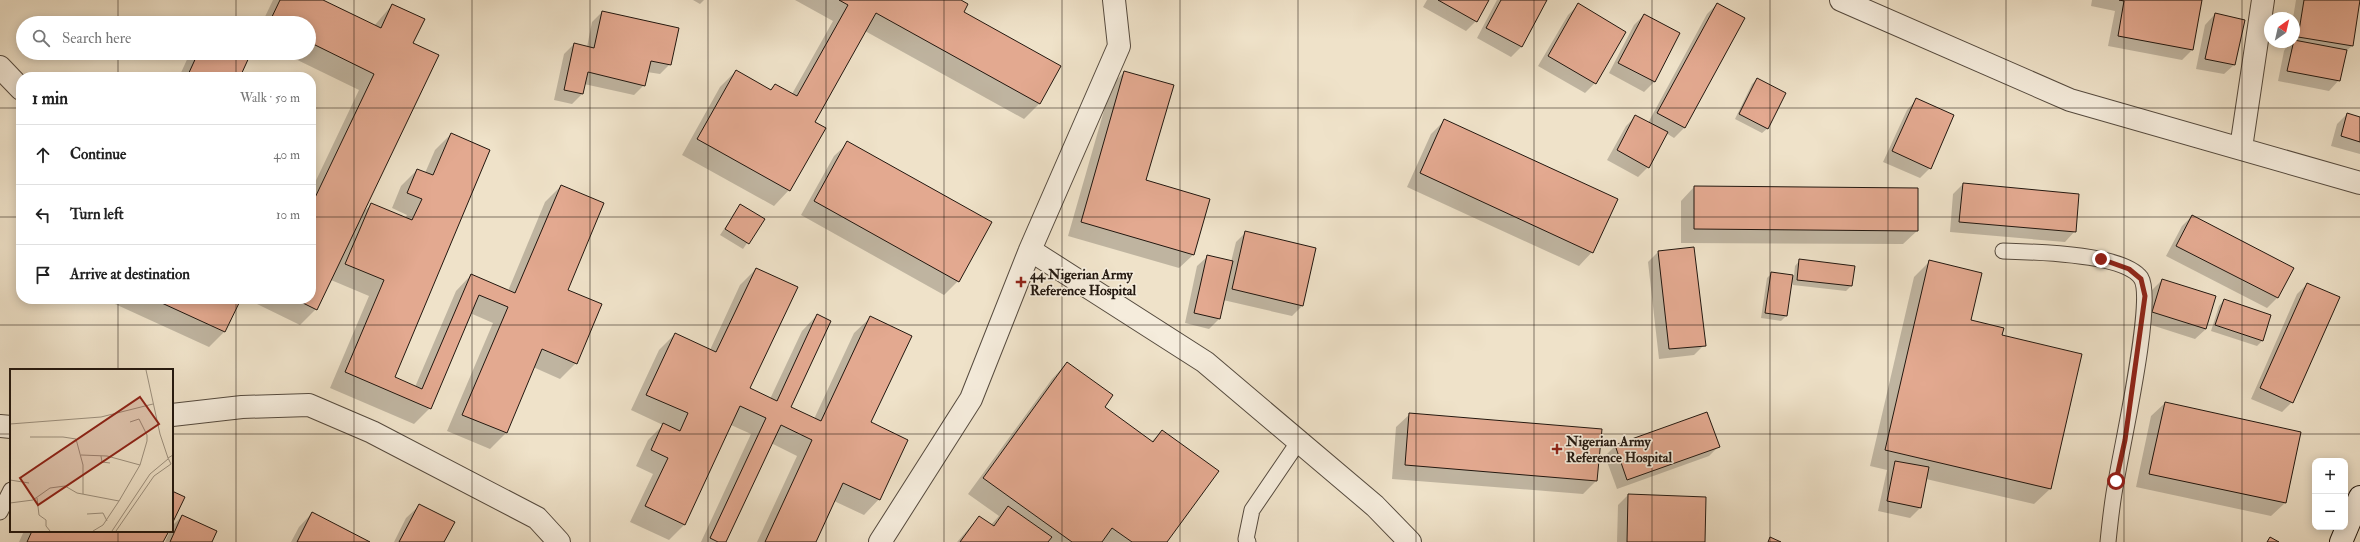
<!DOCTYPE html>
<meta charset="utf-8">
<style>
body{margin:0;font-family:"IM FELL Double Pica",serif;background:#f2f2f2;color:#222}
.controls{position:absolute;right:12px;bottom:12px;display:grid;overflow:hidden;border-radius:8px;box-shadow:0 2px 10px #0003}
.controls button{width:36px;height:36px;display:grid;place-items:center;padding:0;border:0;border-bottom:1px solid #e0e0e0;background:#fff;color:#222;font:20px sans-serif}
.compass{position:absolute;left:2264px;top:12px;width:36px;height:36px;border-radius:50%;background:#fff;box-shadow:0 2px 10px #0003;rotate:34deg}
.stop{position:absolute;width:12px;height:12px;margin:-9px;border:3px solid #8f2418;border-radius:50%;background:#fff}
.stop.end{background:#8f2418;border-color:#fff;box-shadow:0 1px 4px #0008}
.list{margin:0;padding:0;list-style:none}
h2{display:flex;justify-content:space-between;align-items:center;height:52px;margin:0;padding:0 16px;font-size:17px}
h2 small{font-size:13px;font-weight:400;color:#767676}
.list li{display:grid;grid-template-columns:26px 1fr auto;gap:12px;align-items:center;box-sizing:border-box;height:60px;padding:0 16px;border-top:1px solid #e0e0e0}
.list b{display:block;font-size:15px;white-space:nowrap}
.list em{font-size:13px;font-style:normal;color:#767676}
.icon{flex:none;width:22px;height:22px;fill:none;stroke:currentColor;stroke-width:2;stroke-linecap:round;stroke-linejoin:round}
.map{position:relative;flex:none;width:2360px;height:542px;overflow:hidden}
.search{position:absolute;background:#fff;box-shadow:0 2px 10px #0003;left:16px;top:16px;width:300px;height:44px;display:flex;align-items:center;gap:10px;box-sizing:border-box;padding:0 14px;border-radius:22px;color:#767676;font-size:15px}
.panel{position:absolute;background:#fff;box-shadow:0 2px 10px #0003;left:16px;top:72px;width:300px;height:232px;border-radius:16px}
.map>svg:first-child{display:block}
</style>
<div class="map">
<svg width="2360" height="542" viewBox="0 0 2360 542">
<rect width="100%" height="100%" fill="#efe2c9"/>
<filter id="stains"><feTurbulence type="fractalNoise" baseFrequency=".005" numOctaves="4"/><feColorMatrix values="0 0 0 0 .2 0 0 0 0 .09 0 0 0 0 .02 0 0 0 .5 -.17"/></filter>
<radialGradient id="worn" r=".72"><stop offset=".6" stop-color="#630" stop-opacity="0"/><stop offset="1" stop-color="#630" stop-opacity=".3"/></radialGradient>
<path fill="#0003" d="M273 0H321L374 26 392 5 412 44 362 213 372 204 405 218 407 215 392 208 401 186 417 170 425 173 435 150 451 134 393 378 415 387 456 291 471 275 508 291 545 202 561 186 566 290 576 363 560 379 533 367 506 433 490 449 447 431 493 323 470 313 430 408 414 424 330 388 369 296 331 280 316 309 300 325 257 304 259 299H311V191L359 90 283 53H309V23H262Z
M693 0H704L700 4Z
M795 0H959L963 12 1039 104 1024 119 865 31 814 123 789 190 774 206 682 155 720 87 736 71 770 90 775 85 792 94 833 21Z
M1427 0H1488L1476 21 1466 31 1423 7Z
M1497 0H1546L1521 47 1511 57 1477 38Z
M2092 0H2201L2192 50 2182 60 2108 46 2115 11 2091 6Z
M2296 0H2359L2352 46 2345 52 2339 80 2329 91 2278 81 2284 51 2289 42H2294L2293 18Z
M1717 4 1744 19 1684 128 1674 138 1666 133 1648 167 1638 177 1607 160 1626 126 1636 116 1648 123 1707 14Z
M1578 5 1595 83 1585 93 1538 66 1568 15Z
M602 12 670 64 660 74 647 72 644 85 634 95 584 84 582 94 572 104 554 100 564 54 574 44 587 47 592 22Z
M2215 14 2235 64 2224 74 2196 69 2205 25Z
M1644 15 1679 33 1654 82 1644 92 1609 73 1634 25Z
M190 53H250L239 77H179Z
M1124 72 1145 181 1209 199 1193 255 1179 268 1068 236 1111 86Z
M1757 79 1768 128 1762 133 1735 119 1752 84Z
M1917 99 1930 168 1920 178 1883 162 1907 110Z
M2347 114 2360 118V154L2331 146 2337 124Z
M1444 121 1592 252 1579 266 1407 187 1431 134Z
M848 143 958 281 944 295 801 215 834 156Z
M1963 184 2075 231 2065 242 1950 232 1953 194Z
M1694 187 1917 231 1903 244 1681 243V201Z
M740 205 763 220 743 249 720 235Z
M2192 216 2277 298 2267 308 2166 256 2182 226Z
M1246 232 1315 249 1302 306 1292 316 1223 300 1219 319 1209 329 1185 323 1197 266 1208 256 1231 262 1236 242Z
M1658 252 1704 345 1694 355 1659 359 1648 262Z
M1800 260 1851 286 1846 291 1793 285 1791 279 1786 316 1781 321 1761 318 1767 278 1772 273 1794 276 1795 266Z
M1929 262 1970 321 2001 336 2050 489 2034 504 1926 479 1920 508 1910 518 1878 511 1887 470 1870 466 1914 277Z
M756 269 749 389 770 399 802 331 817 315 789 408 814 419 854 333 870 318V423L879 499 864 515 834 501 815 542H757L797 456 771 443 725 542H701L751 434 731 425 685 524 669 540 630 522 653 474 636 466 648 440 663 425 631 410 659 350 675 334 710 350 740 285Z
M2162 280 2206 329 2195 339 2142 322 2152 290Z
M2307 284 2292 402 2282 412 2251 399 2297 294Z
M104 299H240L224 332 209 347Z
M2224 300 2262 341 2257 346 2211 331 2219 306Z
M1067 363 1103 407 1151 442 1162 431 1166 542H957L979 517 991 525 999 516 968 494 1052 379Z
M2165 403 2285 503 2271 516 2136 487 2151 416Z
M1707 413 1719 446 1709 456 1617 489 1605 456 1615 446Z
M1410 414 1596 481 1583 494 1392 479 1396 427Z
M1628 495 1704 542H1617L1618 505Z
M420 505 443 542H394L406 518Z
M312 513 368 542H291L299 527Z
M182 516 211 542H165L170 531H172V526Z
M24 531H168L162 542H19Z"/>
<path fill="#e3a990" stroke="#22170f" d="M280 0H323L381 28 392 4 425 19 413 43 439 55 317 310 295 299H311V206L374 74 309 42V23H269Z
M839 0H961L968 4 964 12 1061 66 1040 104 876 13 815 122 826 128 790 191 697 139 736 70 771 90 775 84 797 96 848 5Z
M1438 0H1489L1477 22Z
M1501 0H1547L1522 47 1486 28Z
M2119 0H2202L2193 50 2118 36 2124 1Z
M2304 0H2360L2353 46 2298 37Z
M1578 3 1626 32 1596 84 1548 56Z
M1717 3 1745 18 1685 128 1657 113Z
M602 11 679 28 671 65 651 61 645 86 588 72 583 94 564 90 574 43 594 48Z
M2215 13 2245 20 2235 65 2205 59Z
M1644 14 1680 33 1655 82 1618 63Z
M2294 40 2347 50 2340 81 2287 71Z
M198 53H251L240 77H187Z
M1124 71 1174 85 1146 180 1210 199 1194 255 1081 222Z
M1757 78 1786 93 1768 129 1739 114Z
M1916 98 1954 115 1931 169 1892 151Z
M2347 113 2360 117V142L2341 136Z
M1635 115 1668 132 1649 168 1617 150Z
M1444 119 1618 199 1593 253 1420 173Z
M451 133 490 150 395 377 422 389 471 274 515 293 561 185 604 203 568 290 602 304 577 364 542 349 507 433 462 415 508 307 479 295 431 409 345 372 384 280 345 264 371 203 412 220 422 199 407 193 417 169 433 175Z
M847 141 992 222 959 282 814 201Z
M1963 183 2079 194 2076 232 1959 222Z
M1694 186 1918 188V231L1694 229Z
M740 204 765 219 749 244 725 229Z
M2192 215 2294 268 2278 298 2176 246Z
M1245 231 1316 248 1303 306 1232 289Z
M1694 247 1706 346 1669 349 1658 251Z
M1207 255 1233 261 1220 319 1194 313Z
M1799 259 1855 266 1852 286 1797 280Z
M1929 260 1982 273 1971 320 2004 328 2002 335 2082 354 2051 489 1885 450Z
M756 268 798 287 750 388 777 401 817 314 831 321 791 407 821 421 870 316 912 336 871 422 908 440 880 500 843 483 816 542H765L812 440 781 425 726 542H718L710 538 766 418 740 406 685 525 645 506 668 458 651 450 663 423 680 431 688 413 646 395 675 333 716 352Z
M1771 272 1793 275 1787 316 1765 313Z
M2162 279 2216 296 2206 329 2152 312Z
M2307 283 2340 297 2293 403 2260 388Z
M153 299H241L225 332Z
M2224 299 2271 315 2263 341 2215 325Z
M1067 362 1113 395 1105 407 1153 442 1162 430 1219 471 1167 542H1132L1112 528 1102 542H1072L983 478Z
M2165 402 2301 432 2286 503 2149 474Z
M1707 412 1720 447 1627 480 1615 445Z
M1409 413 1602 429 1597 481 1405 465Z
M1895 461 1929 467 1921 508 1887 501Z
M172 491 185 497 172 524Z
M1628 494 1706 497 1705 542H1627Z
M419 504 455 522 444 542H399Z
M1008 506 1052 537 1048 542H960L979 516 994 526Z
M312 512 370 542H297Z
M182 515 217 531 212 542H170Z
M32 531H169L163 542H27Z
M1770 537 1781 542H1768Z
M2270 537 2279 542H2267Z"/>
<g fill="none" stroke-linecap="round" stroke-linejoin="round">
<defs>
<path id="lane" d="M2003 251C2033 252 2123 253 2141 278 2155 300 2121 450 2116 482 2112 502 2110 522 2108 542
M0 512 11 490
M1248 542 1246 539 1252 510 1299 441"/>
<path id="street" d="M1841 0 2070 100 2360 183
M0 67 21 89
M2241 148 2263 0
M1030 250 1205 362 1375 506 1410 542
M172 415 242 407 309 405 372 432 537 518 559 542
M0 426 11 427
M880 542 971 399 1030 250 1119 46 1114 0"/>
<path id="secondary" d="M2341 542 2360 497"/>
</defs>
<use href="#lane" stroke="#554a3e" stroke-width="17"/>
<use href="#street" stroke="#554a3e" stroke-width="24"/>
<use href="#secondary" stroke="#22170f" stroke-width="24"/>
<use href="#lane" stroke="#f5ecdc" stroke-width="15"/>
<use href="#street" stroke="#f5ecdc" stroke-width="22"/>
<use href="#secondary" stroke="#f5ecdc" stroke-width="22"/>
</g>
<g fill="none" stroke-linecap="round" stroke-linejoin="round">
<path stroke="#8f2418" stroke-width="5" d="M2101 259 2129 269 2141 279 2145 296 2125 440 2116 481"/>
</g>
<path fill="none" stroke="#22170f" stroke-width="1" stroke-opacity="0.55" d="M118 0V23M236 0V23M354 0V542M472 0V542M590 0V542M708 0V542M826 0V542M944 0V542M1062 0V542M1180 0V542M1298 0V542M1416 0V542M1534 0V542M1652 0V542M1770 0V542M1888 0V542M2006 0V542M2124 0V542M2242 0V542M118 53V77M236 53V77M0 108H21M311 108H2360M0 217H21M311 217H2360M118 299V370M236 299V542M0 325H2360M0 434H11M172 434H2360M118 531V542"/>
<g fill="#8f2418" stroke="#f5ecdc" stroke-width="1.5">
<path d="M1019 276h4v4h4v4h-4v4h-4v-4h-4v-4h4z"/>
<path d="M1555 443h4v4h4v4h-4v4h-4v-4h-4v-4h4z"/>
</g>
<g text-anchor="middle" dominant-baseline="central" stroke-width="3.5" stroke-linejoin="round" paint-order="stroke">
<g font-size="14" font-weight="bold" fill="#22170f" stroke="#f5ecdc" text-anchor="start">
<text x="1030" y="274">44 Nigerian Army<tspan x="1030" dy="16">Reference Hospital</tspan></text>
<text x="1566" y="441">Nigerian Army<tspan x="1566" dy="16">Reference Hospital</tspan></text>
</g>
</g>
<g transform="translate(10 369)">
<rect width="163" height="163" fill="#efe2c9"/>
<path fill="none" stroke="#9d917f" stroke-width="1" d="M136 1 150 65 158 89M0 55 91 48 143 35M20 68H53L66 70 73 96V125M71 86 97 87 130 96M91 87 92 93 100 94M161 95 158 89 163 86M0 111 19 114M27 129 29 146 36 151V157L40 162M109 132 130 96 137 72V66L129 50 120 53M0 134 23 131 40 119 55 117 67 124 109 132 93 156 83 162M77 145 93 144 97 152M102 162 140 105 158 90M106 162 144 107 161 95"/>
<path fill="#8f2418" fill-opacity="0.15" stroke="#8f2418" stroke-width="2" d="M130 28 149 55 28 136 10 109Z"/>
<rect width="163" height="163" fill="none" stroke="#22170f" stroke-width="2"/>
</g>
<rect width="100%" height="100%" filter="url(#stains)"/>
<rect width="100%" height="100%" fill="url(#worn)"/>
</svg>
<div class="controls">
<button>+</button>
<button>−</button>
</div>
<svg class="compass" viewBox="-18 -18 36 36"><path d="M0-13l5 13h-10z" fill="#e53935"/><path d="M0 13l5-13h-10z" fill="#767676"/></svg>
<div class="stop" style="left:2116px;top:481px"></div>
<div class="stop end" style="left:2101px;top:259px"></div>
<div class="search"><svg class="icon" aria-label="search" viewBox="0 0 24 24"><circle cx="10" cy="10" r="6"/><path d="M15 15l6 6"/></svg>Search here</div>
<section class="panel">
<h2>1 min<small>Walk · 50 m</small></h2>
<ul class="list">
<li><svg class="icon" aria-label="ahead" viewBox="0 0 24 24"><path d="M12 20V5M6 11l6-6 6 6"/></svg><div><b>Continue</b></div><em>40 m</em></li>
<li><svg class="icon" aria-label="left" viewBox="0 0 24 24"><path d="M17 20v-9H6M10 6l-5 5 5 5"/></svg><div><b>Turn left</b></div><em>10 m</em></li>
<li><svg class="icon" aria-label="arrive" viewBox="0 0 24 24"><path d="M6 21V4h12l-3 4 3 4H6"/></svg><div><b>Arrive at destination</b></div></li>
</ul>
</section>
</div>
